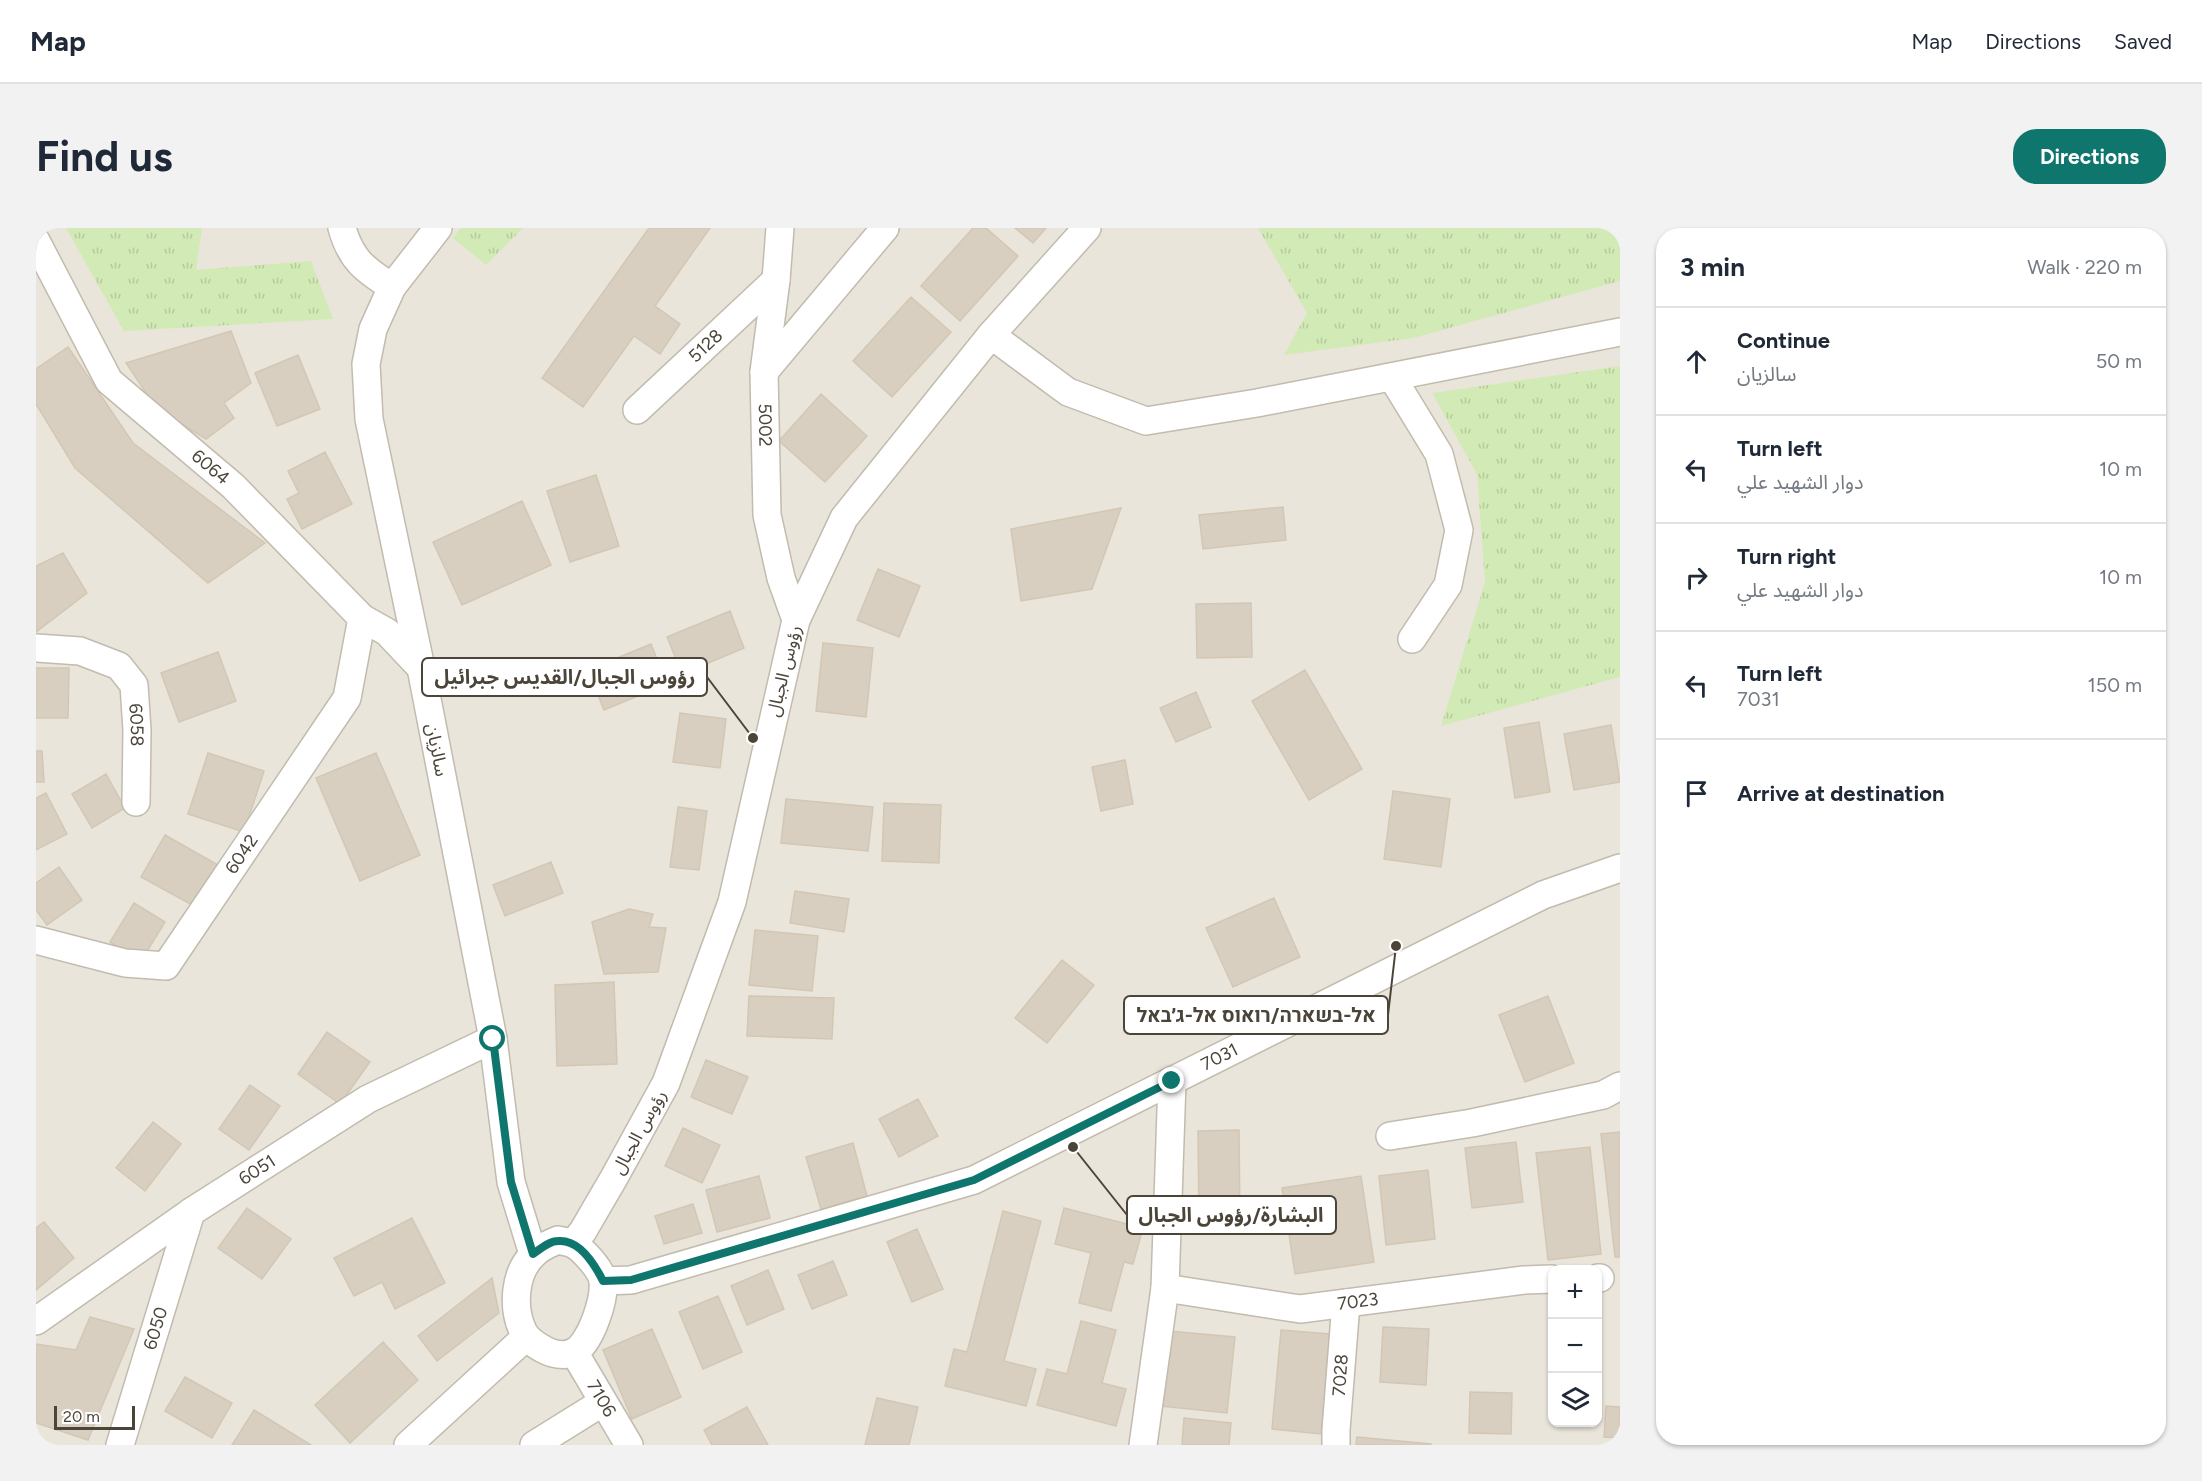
<!DOCTYPE html>
<meta charset="utf-8">
<style>
body{margin:0;font-family:Figtree,"Noto Sans Arabic",Heebo,sans-serif;background:#f2f2f3;color:#1f2937}
.controls{position:absolute;right:18px;bottom:18px;display:grid;overflow:hidden;border-radius:12px;box-shadow:0 2px 4px #0004}
.controls button{width:54px;height:54px;display:grid;place-items:center;padding:0;border:0;border-bottom:2px solid #e0e1e3;background:#fff;color:#1f2937;font:30px sans-serif}
.scale{position:absolute;left:18px;bottom:15px;width:81px;box-sizing:border-box;padding-left:6px;border:3px solid #4b4439;border-top:0;font-size:16px;line-height:21px;white-space:nowrap;color:#4b4439;-webkit-text-stroke:4px #fff;paint-order:stroke}
.stop{position:absolute;width:18px;height:18px;margin:-14px;border:4px solid #0f766e;border-radius:50%;background:#fff}
.stop.end{background:#0f766e;border-color:#fff;box-shadow:0 2px 6px #0008}
.list{margin:0;padding:0;list-style:none}
h2{display:flex;justify-content:space-between;align-items:center;height:78px;margin:0;padding:0 24px;font-size:26px}
h2 small{font-size:20px;font-weight:400;color:#747a83}
.list li{display:grid;grid-template-columns:39px 1fr auto;gap:18px;align-items:center;box-sizing:border-box;height:108px;padding:0 24px;border-top:2px solid #e0e1e3}
.list b{display:block;font-size:22px;white-space:nowrap}
.list p{margin:0;font-size:20px;white-space:nowrap;color:#747a83}
.list em{font-size:20px;font-style:normal;color:#747a83}
.icon{flex:none;width:33px;height:33px;fill:none;stroke:currentColor;stroke-width:2;stroke-linecap:round;stroke-linejoin:round}
.map{position:relative;flex:none;width:1584px;height:1217px;overflow:hidden;border-radius:24px}
header{display:flex;align-items:center;gap:36px;box-sizing:border-box;height:84px;padding:0 30px;background:#fff;border-bottom:2px solid #e0e1e3}
header strong{font-size:28px}
nav{display:flex;gap:33px;margin-inline-start:auto;font-size:21px}
.intro{display:flex;align-items:center;justify-content:space-between;box-sizing:border-box;height:144px;padding:0 36px}
h1{margin:0;font-size:42px}
.button{padding:15px 27px;border-radius:24px;background:#0f766e;color:#fff;font-size:21px;font-weight:700}
main{display:flex;gap:36px;padding:0 36px}
aside{flex:1;background:#fff;border-radius:24px;box-shadow:0 2px 4px #0004}
.map>svg:first-child{display:block}
</style>
<header>
<strong>Map</strong>
<nav><a>Map</a><a>Directions</a><a>Saved</a></nav>
</header>
<div class="intro"><h1>Find us</h1><a class="button">Directions</a></div>
<main>
<div class="map">
<svg width="1584" height="1217" viewBox="0 0 1584 1217">
<defs>
<pattern id="grass-tufts" width="24" height="20" patternUnits="userSpaceOnUse" patternTransform="scale(1.5)"><rect width="24" height="20" fill="#d2eab5"/><path d="M3 7l-1-3M5 7V3M7 7l1-3M15 17l-1-3M17 17v-4M19 17l1-3" fill="none" stroke="#b6ca9c"/></pattern>
</defs>
<rect width="100%" height="100%" fill="#f6f3ec"/>
<path fill="#eae5da" fill-rule="evenodd" d="M0 0H1584V1217H0ZM1516 1042H1562V1194H1516Z"/>
<path fill="url(#grass-tufts)" d="M30 0H166L160 42 275 33 297 91 88 103Z
M425 0H487L450 37 417 10Z
M1222 0H1584V53L1377 110 1248 127 1271 85Z
M1584 138V449L1405 498 1449 354 1441 246 1396 165Z"/>
<path fill="#d8cfc1" stroke="#d3c7b4" stroke-width="1.5" d="M613 0H674L619 78 644 96 624 126 598 108 547 179 506 150Z
M937 0H950L982 28 924 93 885 58Z
M979 0H1010L997 15Z
M875 69 915 104 856 169 817 133Z
M195 103 215 155 188 175 198 190 170 211 120 180 90 135Z
M32 119 97 215 229 315 172 355 39 240 0 176V141Z
M262 127 284 181 241 198 219 145Z
M785 166 831 208 789 254 743 213Z
M289 224 316 276 266 301 251 271 263 265 252 243Z
M560 247 583 318 534 334 511 263Z
M486 273 515 337 426 377 397 314Z
M1247 279 1250 312 1167 321 1163 287Z
M1085 280 1056 361 985 373 975 301Z
M27 325 51 365 0 404V338Z
M842 341 884 358 863 409 821 392Z
M1215 375 1216 429 1161 430 1160 376Z
M694 383 708 420 646 446 631 409Z
M787 415 837 420 830 489 780 483Z
M615 416 631 456 568 482 552 442Z
M182 424 200 473 143 494 125 445Z
M0 440H33L32 490H0Z
M1269 442 1326 541 1273 572 1216 473Z
M1160 464 1175 499 1140 514 1124 480Z
M644 485 690 491 684 540 637 534Z
M1503 494 1514 564 1479 570 1468 500Z
M1575 497 1584 554 1538 562 1528 506Z
M0 523H6L8 554H0Z
M172 525 228 543 208 604 152 586Z
M340 525 384 627 324 653 280 550Z
M1089 532 1097 576 1065 583 1056 539Z
M70 546 89 580 56 600 36 566Z
M1357 563 1414 571 1405 639 1348 631Z
M10 565 31 606 0 622V570Z
M750 571 837 579 832 623 745 615Z
M848 575 905 577 903 635 846 633Z
M642 579 671 583 663 642 634 639Z
M129 607 182 637 158 678 105 649Z
M515 634 527 665 469 688 457 657Z
M23 639 46 672 11 697 0 682V655Z
M759 663 813 671 808 704 754 695Z
M1238 670 1264 729 1197 759 1170 700Z
M98 675 129 694 105 733 74 714Z
M593 681 617 686 613 699 630 700 622 744 568 746 556 694Z
M719 702 782 708 776 763 713 757Z
M1026 732 1058 757 1011 815 979 790Z
M578 754 581 836 521 838 519 757Z
M713 768 798 770 796 811 711 808Z
M1512 768 1538 835 1489 854 1463 787Z
M291 804 334 834 304 876 262 846Z
M670 832 712 849 696 886 655 869Z
M214 857 244 878 213 922 183 901Z
M882 871 902 908 863 929 843 891Z
M117 894 145 916 109 963 80 940Z
M647 900 684 917 666 955 629 938Z
M1203 902 1204 994H1163L1162 903Z
M1584 904V1029H1579L1565 906Z
M1480 914 1487 974 1436 980 1429 920Z
M817 915 831 968 785 981 770 929Z
M1554 919 1565 1026 1512 1032 1500 925Z
M1392 942 1399 1011 1350 1017 1343 948Z
M723 948 734 990 681 1004 670 962Z
M1325 948 1338 1034 1259 1046 1246 960Z
M657 976 666 1005 628 1016 619 988Z
M211 980 255 1011 226 1051 182 1020Z
M1028 980 1107 1000 1097 1036 1088 1034 1075 1083 1043 1075 1055 1025 1019 1016Z
M967 983 1005 993 968 1133 1000 1141 990 1178 909 1158 918 1121 931 1124Z
M376 990 409 1055 359 1081 346 1054 318 1068 298 1030Z
M8 994 38 1030 0 1062V1000Z
M881 1001 907 1061 876 1074 851 1014Z
M797 1033 811 1067 776 1081 762 1047Z
M732 1042 748 1081 711 1097 695 1058Z
M456 1050 463 1085 401 1133 382 1108Z
M682 1068 706 1124 667 1141 643 1084Z
M54 1089 98 1101 52 1212 0 1195V1116L40 1122Z
M1045 1093 1080 1102 1066 1155 1090 1161 1080 1198 1001 1177 1011 1141 1031 1146Z
M1347 1099 1393 1101 1390 1157 1344 1154Z
M616 1101 645 1169 596 1191 567 1122Z
M1245 1102 1294 1106 1285 1206 1236 1201Z
M1133 1103 1199 1109 1191 1185 1125 1178Z
M347 1114 382 1152 314 1215 279 1177Z
M149 1149 196 1175 176 1210 129 1183Z
M1434 1164 1476 1165 1475 1206 1433 1205Z
M841 1170 882 1179 873 1217H829Z
M1570 1178 1584 1179V1210L1568 1209Z
M711 1179 732 1217H676L668 1202Z
M218 1182 275 1217H196Z
M1148 1190 1195 1195 1193 1217H1146Z
M1321 1209 1395 1216V1217H1320Z"/>
<g fill="none" stroke-linecap="round" stroke-linejoin="round">
<defs>
<g id="minor">
<path d="M306 0C315 32 329 42 356 59"/>
<path d="M402 0 356 59 337 101 330 136 333 191 385 440 457 811 475 954 497 1026"/>
<path id="s1" d="M744 0 740 52 728 144 731 287 745 350 760 392"/>
<path id="s2" d="M0 13 73 153 197 258 326 390 351 404 385 440"/>
<path d="M955 107 1032 164 1110 193 1221 175 1584 104"/>
<path d="M728 144 849 0"/>
<path d="M1356 149 1403 226 1423 302 1412 357 1376 411"/>
<path id="s3" d="M601 182 740 52"/>
<path id="s4" d="M0 420 44 423 83 438 98 457 101 502 100 574"/>
<path id="s5" d="M0 712 89 735 130 738 311 470 326 390"/>
<path d="M1354 908 1436 895 1567 867 1584 858"/>
<path d="M522 1012C526 1013 531 1014 535 1015 545 1019 566 1042 567 1053 569 1071 555 1115 538 1124 528 1129 516 1126 507 1121 500 1117 491 1112 487 1103 476 1080 478 1044 498 1026 504 1019 513 1016 522 1012Z"/>
<path d="M537 1016 547 1003 579 948 630 855 696 674 760 392 808 290 955 107 1051 0"/>
<path d="M1562 1050H1564"/>
<path id="s6" d="M567 1053 595 1052 938 952 1507 667 1584 640"/>
<path id="s7" d="M1129 1060 1264 1081 1488 1052 1516 1051"/>
<path id="s8" d="M0 1093 155 984 332 871 457 811"/>
<path id="s9" d="M538 1124 593 1217"/>
<path id="s10" d="M84 1217 155 984"/>
<path d="M372 1217 490 1109"/>
<path d="M498 1217 567 1174"/>
<path d="M1107 1217 1129 1060 1136 853"/>
<path id="s11" d="M1300 1217V1202L1310 1075"/>
</g>
</defs>
<use href="#minor" stroke="#c2bbae" stroke-width="30"/>
<use href="#minor" stroke="#fff" stroke-width="27"/>
</g>
<g fill="none" stroke-linecap="round" stroke-linejoin="round">
<path stroke="#0f766e" stroke-width="8" d="M457 811 475 954 497 1026C504 1021 513 1013 522 1013 543 1011 559 1037 567 1053L595 1052 938 952 1136 853"/>
</g>
<g text-anchor="middle" dominant-baseline="central" stroke-width="5" stroke-linejoin="round" paint-order="stroke">
<g font-size="18" fill="#4b4439" stroke="#fff">
<text stroke="none"><textPath href="#s3" startOffset="94">5128</textPath></text>
<text stroke="none"><textPath href="#s1" startOffset="198">5002</textPath></text>
<text stroke="none"><textPath href="#s2" startOffset="291">6064</textPath></text>
<text transform="translate(748 443) rotate(-76)">رؤوس الجبال</text>
<text stroke="none"><textPath href="#s4" startOffset="150">6058</textPath></text>
<text transform="translate(401 522) rotate(79)">سالزيان</text>
<text stroke="none"><textPath href="#s5" startOffset="268">6042</textPath></text>
<text stroke="none"><textPath href="#s6" startOffset="660">7031</textPath></text>
<text transform="translate(603 904) rotate(-61)">رؤوس الجبال</text>
<text stroke="none"><textPath href="#s8" startOffset="268">6051</textPath></text>
<text stroke="none"><textPath href="#s7" startOffset="195">7023</textPath></text>
<text stroke="none"><textPath href="#s10" startOffset="122">6050</textPath></text>
<text stroke="none"><textPath href="#s11" startOffset="70">7028</textPath></text>
<text stroke="none"><textPath href="#s9" startOffset="54">7106</textPath></text>
</g>
</g>
<path fill="none" stroke="#4b4439" stroke-width="2" d="M717 510L671 449M1360 718L1352 787M1037 919L1091 987"/>
<g fill="#4b4439" stroke="#fff" stroke-width="2">
<circle cx="717" cy="510" r="6"/>
<circle cx="1360" cy="718" r="6"/>
<circle cx="1037" cy="919" r="6"/>
</g>
<g fill="#fff" stroke="#4b4439" stroke-width="2">
<rect x="386" y="430" width="285" height="38" rx="6"/>
<rect x="1088" y="768" width="264" height="38" rx="6"/>
<rect x="1091" y="968" width="209" height="38" rx="6"/>
</g>
<g font-size="20" text-anchor="middle" font-weight="bold" fill="#4b4439">
<text x="529" y="456">رؤوس الجبال/القديس جبرائيل</text>
<text x="1220" y="794">אל-בשארה/רואוס אל-ג׳באל</text>
<text x="1195" y="994">البشارة/رؤوس الجبال</text>
</g>
</svg>
<div class="controls">
<button>+</button>
<button>−</button>
<button><svg class="icon" aria-label="layers" viewBox="0 0 24 24"><path d="M12 4l9 5-9 5-9-5zM3 14l9 5 9-5"/></svg></button>
</div>
<div class="scale">20 m</div>
<div class="stop" style="left:457px;top:811px"></div>
<div class="stop end" style="left:1136px;top:853px"></div>
</div>
<aside>
<h2>3 min<small>Walk · 220 m</small></h2>
<ul class="list">
<li><svg class="icon" aria-label="ahead" viewBox="0 0 24 24"><path d="M12 20V5M6 11l6-6 6 6"/></svg><div><b>Continue</b><p>سالزيان</p></div><em>50 m</em></li>
<li><svg class="icon" aria-label="left" viewBox="0 0 24 24"><path d="M17 20v-9H6M10 6l-5 5 5 5"/></svg><div><b>Turn left</b><p>دوار الشهيد علي</p></div><em>10 m</em></li>
<li><svg class="icon" aria-label="right" viewBox="0 0 24 24"><path d="M7 20v-9h11M14 6l5 5-5 5"/></svg><div><b>Turn right</b><p>دوار الشهيد علي</p></div><em>10 m</em></li>
<li><svg class="icon" aria-label="left" viewBox="0 0 24 24"><path d="M17 20v-9H6M10 6l-5 5 5 5"/></svg><div><b>Turn left</b><p>7031</p></div><em>150 m</em></li>
<li><svg class="icon" aria-label="arrive" viewBox="0 0 24 24"><path d="M6 21V4h12l-3 4 3 4H6"/></svg><div><b>Arrive at destination</b></div></li>
</ul>
</aside>
</main>
